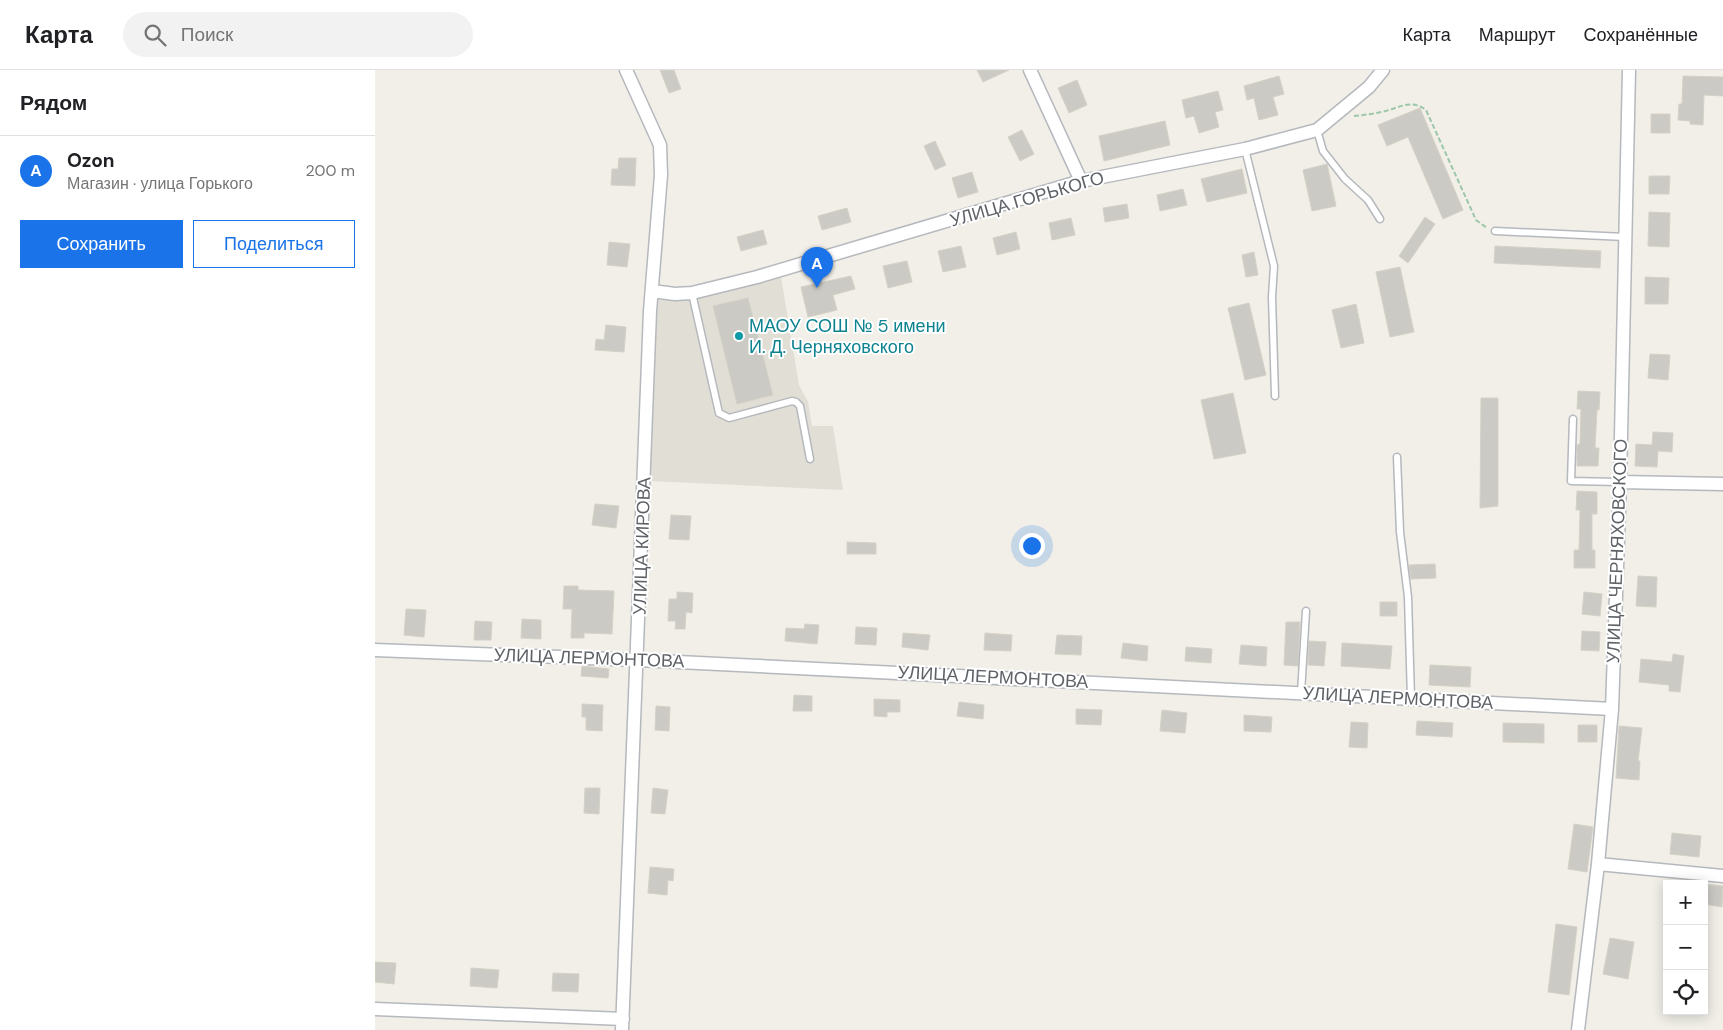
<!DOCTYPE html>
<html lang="ru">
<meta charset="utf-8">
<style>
body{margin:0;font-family:"DM Sans",sans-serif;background:#f2f2f2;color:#202124}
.controls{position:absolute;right:15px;bottom:15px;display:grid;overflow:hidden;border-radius:0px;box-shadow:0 2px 12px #0003}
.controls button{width:45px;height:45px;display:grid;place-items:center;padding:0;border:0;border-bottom:1px solid #e0e0e0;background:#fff;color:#202124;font:25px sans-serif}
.you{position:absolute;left:656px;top:475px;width:18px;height:18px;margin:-12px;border:4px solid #fff;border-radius:50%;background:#1a73e8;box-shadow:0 0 0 8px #1a73e833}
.badge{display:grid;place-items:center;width:32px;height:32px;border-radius:50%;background:#1a73e8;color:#fff;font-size:16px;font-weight:700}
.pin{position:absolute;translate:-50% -41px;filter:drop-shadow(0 1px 2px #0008)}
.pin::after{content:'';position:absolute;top:26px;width:18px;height:15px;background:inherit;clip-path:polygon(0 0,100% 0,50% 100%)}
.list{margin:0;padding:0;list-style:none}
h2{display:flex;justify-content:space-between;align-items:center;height:65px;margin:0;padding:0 20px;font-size:21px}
h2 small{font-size:16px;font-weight:400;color:#757577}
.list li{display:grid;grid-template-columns:32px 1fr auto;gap:15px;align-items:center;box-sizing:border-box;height:70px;padding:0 20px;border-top:1px solid #e0e0e0}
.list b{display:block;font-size:19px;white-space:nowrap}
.list p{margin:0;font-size:16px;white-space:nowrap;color:#757577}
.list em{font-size:16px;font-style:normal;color:#757577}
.actions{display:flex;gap:10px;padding:15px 20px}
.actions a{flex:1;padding:11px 0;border:1px solid #1a73e8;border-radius:0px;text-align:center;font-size:18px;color:#1a73e8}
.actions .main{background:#1a73e8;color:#fff}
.icon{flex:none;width:28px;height:28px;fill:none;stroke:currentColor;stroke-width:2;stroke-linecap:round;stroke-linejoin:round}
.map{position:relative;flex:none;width:1348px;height:960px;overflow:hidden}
header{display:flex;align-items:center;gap:30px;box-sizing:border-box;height:70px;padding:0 25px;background:#fff;border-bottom:1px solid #e0e0e0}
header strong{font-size:24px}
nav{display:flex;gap:28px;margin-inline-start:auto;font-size:18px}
.search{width:350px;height:45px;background:#f2f2f2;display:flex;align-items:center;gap:12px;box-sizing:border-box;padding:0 18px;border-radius:28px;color:#757577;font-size:19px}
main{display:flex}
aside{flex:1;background:#fff}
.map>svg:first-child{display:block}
</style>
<header>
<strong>Карта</strong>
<div class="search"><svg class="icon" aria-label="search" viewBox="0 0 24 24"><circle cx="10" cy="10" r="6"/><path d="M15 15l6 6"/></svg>Поиск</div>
<nav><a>Карта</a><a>Маршрут</a><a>Сохранённые</a></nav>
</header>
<main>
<aside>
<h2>Рядом<small></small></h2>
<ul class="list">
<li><span class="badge">A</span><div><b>Ozon</b><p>Магазин · улица Горького</p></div><em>200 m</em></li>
</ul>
<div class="actions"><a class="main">Сохранить</a><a>Поделиться</a></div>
</aside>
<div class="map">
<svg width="1348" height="960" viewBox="0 0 1348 960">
<rect width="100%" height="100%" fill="#f1efe8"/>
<path fill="#e1ded6" d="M406 207 424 315 433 332 437 356H458L468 420 275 411 277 283 280 237 283 230Z"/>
<path fill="#cccac5" stroke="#d6d1c6" d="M285 0H299L306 19 294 23Z
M602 0H634L608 12Z
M904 6 909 24 898 27 903 45 884 50 879 28 872 30 869 16Z
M1308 6 1348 7V26L1329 25 1328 55 1315 54V51L1303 50 1304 34H1307Z
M702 10 712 35 694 43 683 18Z
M843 21 848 40 840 42 844 57 824 63 819 46 811 48 807 30Z
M1045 38 1088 140 1068 149 1033 67 1012 76 1003 55Z
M1276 44H1295V63H1276Z
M790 51 795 75 729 91 724 66Z
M647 60 659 84 645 91 633 67Z
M560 71 571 95 560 100 549 76Z
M244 88H261L260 116 236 115 237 99H243Z
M952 94 961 136 937 141 928 100Z
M867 99 872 123 832 132 826 109Z
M597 102 603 122 583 128 577 108Z
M1274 106H1295L1294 124H1274Z
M808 119 812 135 785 141 782 125Z
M752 134 754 148 730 152 728 138Z
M472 138 476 152 447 160 443 146Z
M1274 142 1295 143 1294 177 1273 176Z
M1050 147 1060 154 1033 193 1024 186Z
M696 148 700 165 677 170 674 153Z
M388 160 392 174 366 181 362 167Z
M641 162 645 179 622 185 618 168Z
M234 172 255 174 252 197 232 195Z
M586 176 591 197 568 202 563 181Z
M1120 176 1226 181 1225 198 1119 193Z
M879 182 883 205 871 207 867 185Z
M532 191 537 212 513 218 508 196Z
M1025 197 1039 262 1015 267 1001 202Z
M476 206 480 219 458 225 462 240 433 247 426 217Z
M1270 207 1294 208 1293 234H1270Z
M373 228 398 325 362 334 338 236Z
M874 233 891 305 870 310 853 238Z
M981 234 989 273 966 278 957 240Z
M231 255 251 257 249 282 220 280 221 269 229 270Z
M1275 284 1295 285 1293 310 1273 308Z
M1203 321 1225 322 1224 340H1222L1220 378H1224L1223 396H1202V375L1205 374 1206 339H1202Z
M858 323 871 383 839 389 826 330Z
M1106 328H1123V436L1105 438Z
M1278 362 1298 363 1297 382 1283 381 1282 397 1260 396 1261 374 1277 375Z
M1202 421 1222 422V444H1217V480H1220V498H1199V480H1204L1205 440H1201Z
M220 434 244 436 241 458 217 455Z
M296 445 316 446 314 470 294 469Z
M472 472 501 473V484H472Z
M1060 494 1061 508 1036 509 1034 495Z
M1263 506 1282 507 1281 537 1261 536Z
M189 516H203V520L239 521 237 564 209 563V568H196L197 539H188Z
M302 522 318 523 317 543 311 542 310 559H300L301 551H293L294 529H302Z
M1209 522 1227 524 1225 546 1207 544Z
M1005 532H1022V546H1005Z
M31 539 51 540 49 567 29 565Z
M147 549 166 550V569L146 568Z
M100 551 117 552 116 570H99Z
M911 552H925L923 596 909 595Z
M430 554 444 555 442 574 410 571 411 558 429 559Z
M481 557 502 558 501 575 480 574Z
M1207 561 1225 562 1224 581 1206 580Z
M528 563 555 565 553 580 527 577Z
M610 563 637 565 636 581 609 580Z
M682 565 707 566 706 585 680 584Z
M934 571 951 572 949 596 933 595Z
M748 573 773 576 772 591 746 588Z
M967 573 1017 576 1015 599 966 596Z
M866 575 892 577 891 596 864 594Z
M811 577 837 579 836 593 810 591Z
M1298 584 1309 586 1305 622 1294 621V615L1264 612 1266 589 1297 592Z
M1055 595 1096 597 1095 617 1054 615Z
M207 596 234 599 233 608 206 606Z
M419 625 437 626V641H418Z
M499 629 525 630V642H512V647L499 646Z
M584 632 609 635 608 649 582 646Z
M207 634 228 635 227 661 211 660V647H207Z
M281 636 295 637 294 661 280 660Z
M701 639 727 640 726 655 701 654Z
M787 640 812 643 810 663 785 661Z
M869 645 897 647 896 662 869 661Z
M1042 651 1078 653 1077 667 1041 665Z
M976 652 993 653 992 678 974 677Z
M1128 653 1169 654V673L1128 672Z
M1203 655H1222V672H1203Z
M1244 656 1267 658 1263 691H1265L1264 710 1241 708Z
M210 718H225L224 744 209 743Z
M278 718 293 720 290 744 276 743Z
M1199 754 1218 757 1212 802 1193 799Z
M1297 763 1326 766 1324 787 1295 784Z
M275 797 299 799 298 811 293 810 292 825 273 823Z
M1329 814 1348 816 1347 837 1329 834Z
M1181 854 1202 857 1194 925 1173 922Z
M1235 868 1259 872 1253 909 1228 904Z
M0 892 21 893 19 914 0 912Z
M96 898 124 900 122 918 95 916Z
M178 903 204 904 203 922 177 921Z"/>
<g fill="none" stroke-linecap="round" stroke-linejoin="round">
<defs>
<path id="service" d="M942 60 948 81 970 109 993 130 1005 149
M870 79 899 196 897 227 900 326
M1120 161 1250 167
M317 223 344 343 354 348 417 331 421 332 425 336 435 389
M1198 349 1196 411 1245 412
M1022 387 1025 462 1033 527 1036 628
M926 623 931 541"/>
<path id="minor" d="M655 0 706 111
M277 221 300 224 317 223 382 207 706 111 870 79 942 60 994 17 1008 0
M1245 412 1348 414
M0 580 263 590 1237 639
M1223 794 1348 806
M0 939 248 949
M247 960 275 241 286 105 285 75 251 0
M1203 960 1223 794 1237 639 1245 412 1254 0"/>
</defs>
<use href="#service" stroke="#b5b8bc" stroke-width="9"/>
<use href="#minor" stroke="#b5b8bc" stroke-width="15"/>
<path stroke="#9cc7a9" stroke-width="2" stroke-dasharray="5 2.5" stroke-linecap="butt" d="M979 46C988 45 997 44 1006 42 1023 39 1035 28 1051 40L1101 150 1112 158"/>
<use href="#service" stroke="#fff" stroke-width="6"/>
<use href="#minor" stroke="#fff" stroke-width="12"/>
</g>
<circle fill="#0f9aa8" stroke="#fff" stroke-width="2" cx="364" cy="266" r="5"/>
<g text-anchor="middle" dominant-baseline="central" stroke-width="4" stroke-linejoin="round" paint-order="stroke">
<g font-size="18" fill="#5f6368" stroke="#fff">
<text transform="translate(652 129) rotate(-16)">УЛИЦА ГОРЬКОГО</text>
<text transform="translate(267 476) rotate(-88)">УЛИЦА КИРОВА</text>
<text transform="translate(1242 481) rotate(-88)">УЛИЦА ЧЕРНЯХОВСКОГО</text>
<text transform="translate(214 588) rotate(2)">УЛИЦА ЛЕРМОНТОВА</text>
<text transform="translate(618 607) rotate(3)">УЛИЦА ЛЕРМОНТОВА</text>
<text transform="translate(1023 628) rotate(3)">УЛИЦА ЛЕРМОНТОВА</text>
</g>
<g font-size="18" fill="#0d838f" stroke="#fff" text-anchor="start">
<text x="374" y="256">МАОУ СОШ № 5 имени<tspan x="374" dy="21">И. Д. Черняховского</tspan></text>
</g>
</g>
</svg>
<div class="controls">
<button>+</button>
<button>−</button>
<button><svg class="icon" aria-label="locate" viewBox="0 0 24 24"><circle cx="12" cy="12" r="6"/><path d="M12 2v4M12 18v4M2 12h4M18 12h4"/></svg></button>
</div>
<div class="you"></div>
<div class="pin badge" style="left:442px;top:218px">A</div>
</div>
</main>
